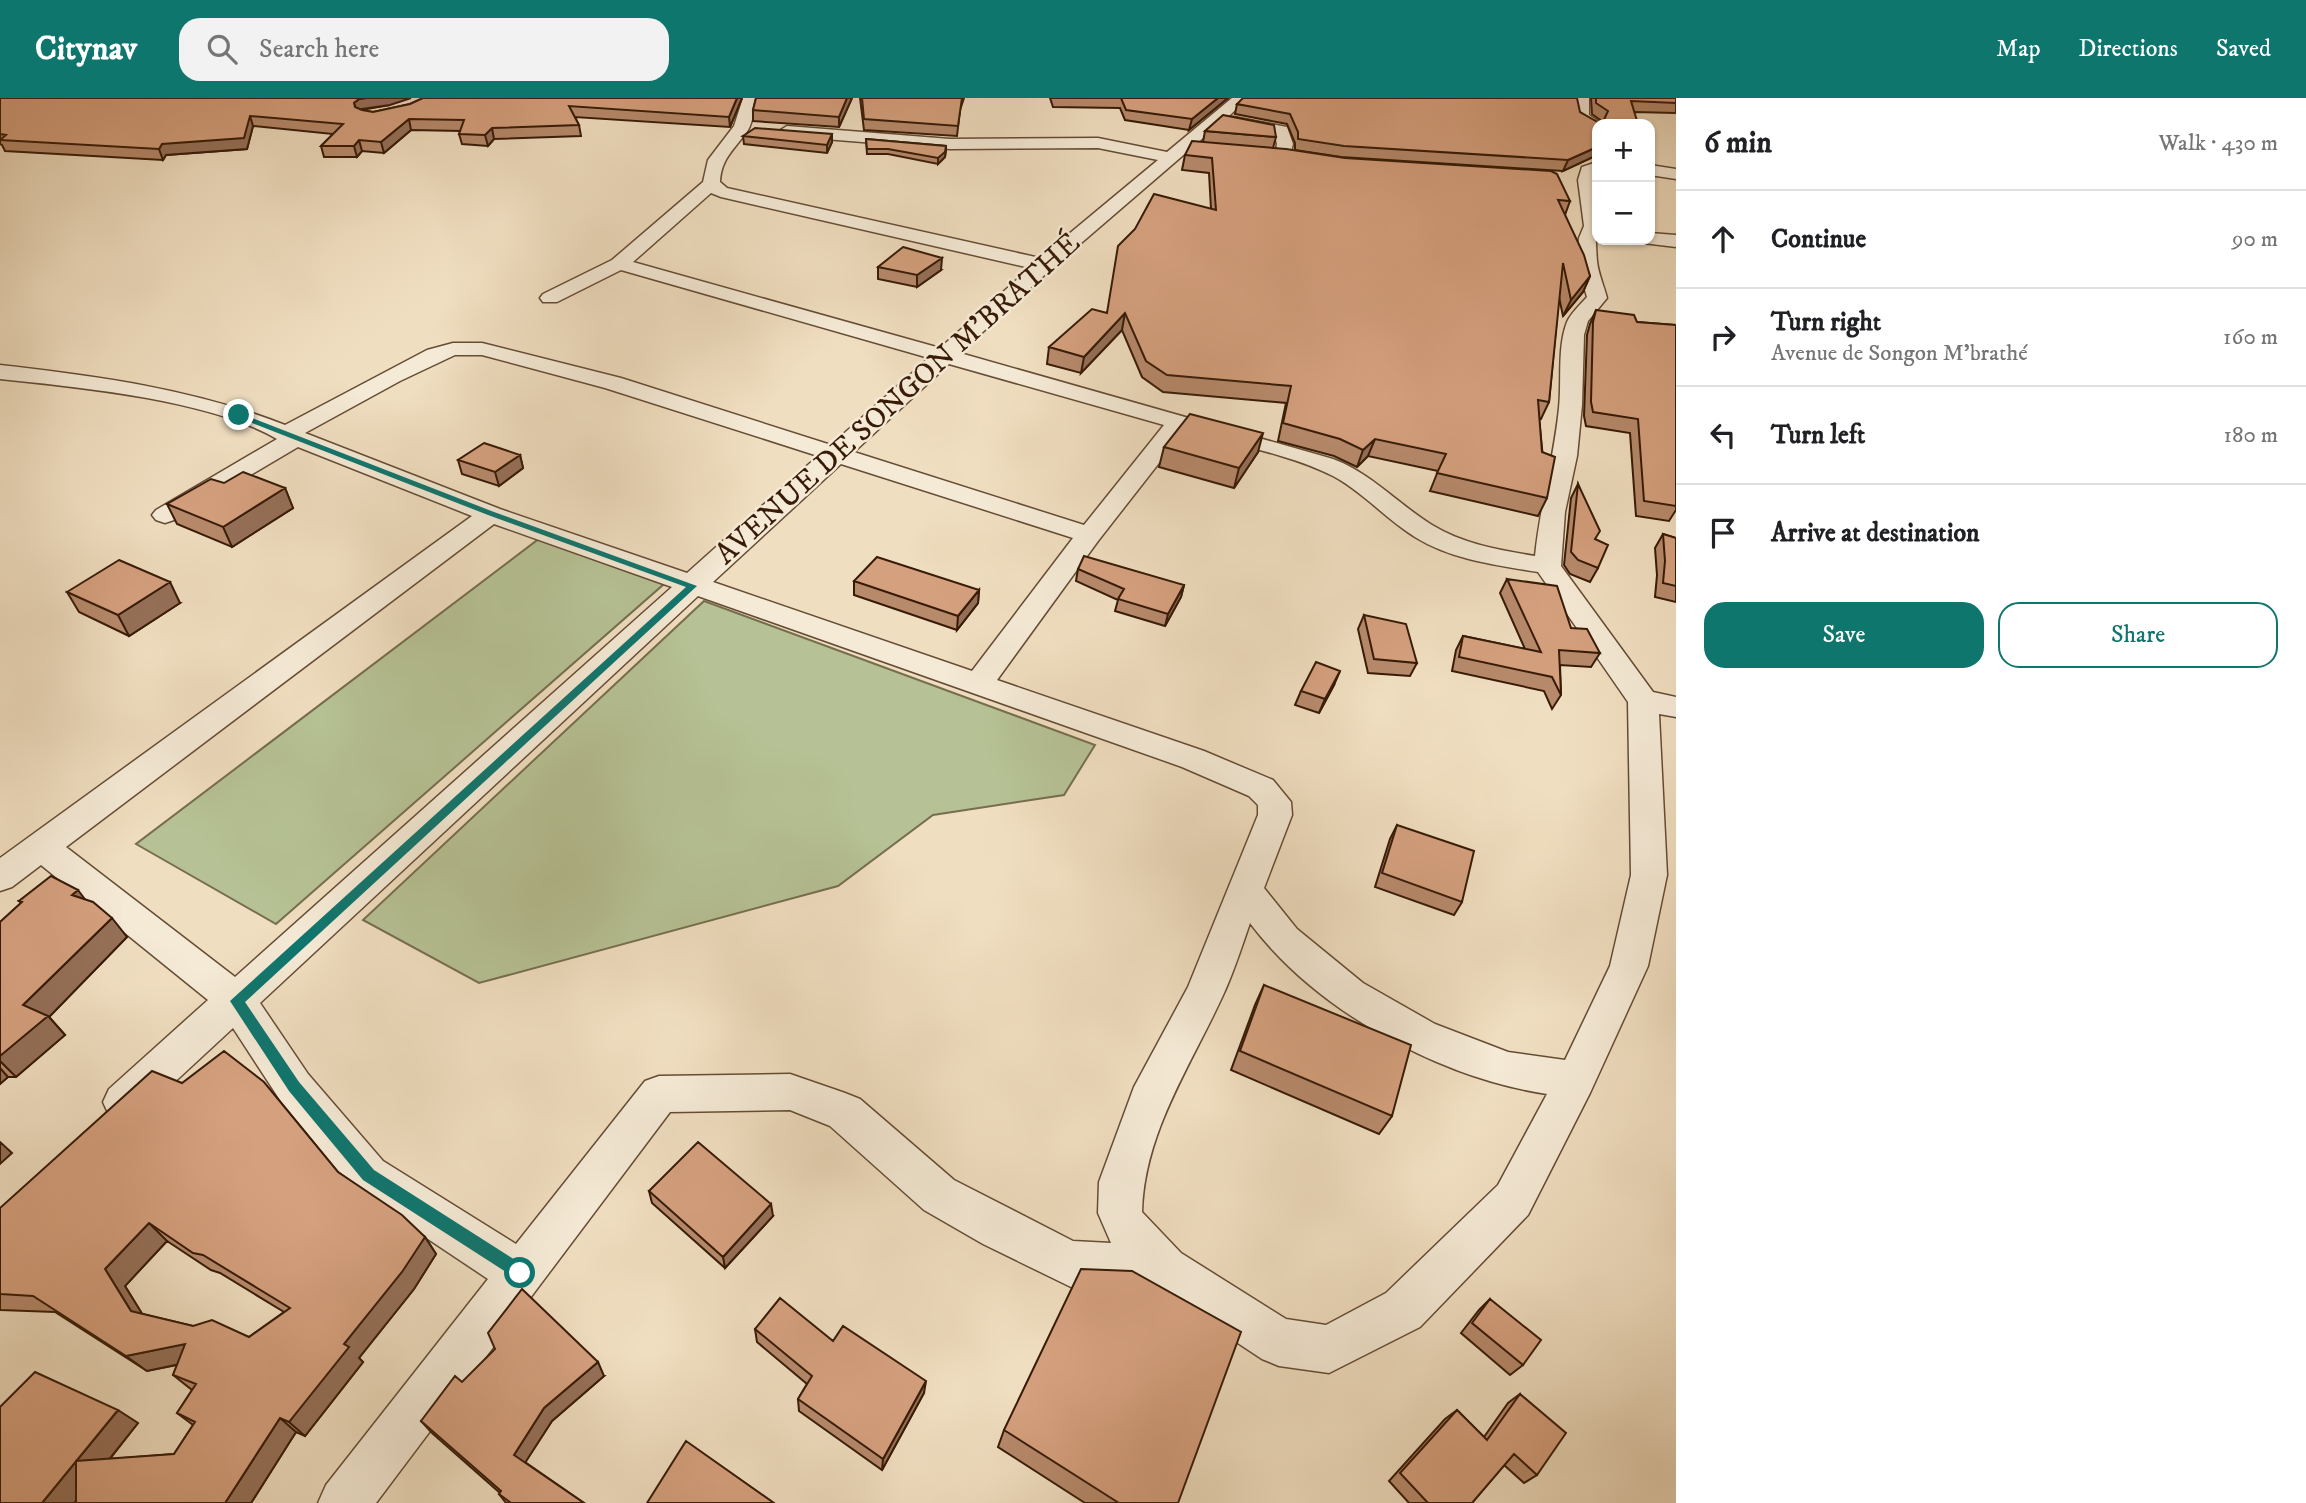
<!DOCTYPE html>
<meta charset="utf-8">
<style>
body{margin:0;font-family:"IM FELL DW Pica",serif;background:#f2f2f2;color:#202124}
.controls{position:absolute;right:21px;top:21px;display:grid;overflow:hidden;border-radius:14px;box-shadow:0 2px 5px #0004}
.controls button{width:63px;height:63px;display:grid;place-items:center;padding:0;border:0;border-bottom:2px solid #e0e0e0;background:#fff;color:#202124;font:35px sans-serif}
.stop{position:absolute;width:21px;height:21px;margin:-16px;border:5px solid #0f766e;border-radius:50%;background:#fff}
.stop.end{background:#0f766e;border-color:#fff;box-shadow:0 2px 7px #0008}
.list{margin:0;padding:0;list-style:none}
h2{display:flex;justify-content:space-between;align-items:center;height:91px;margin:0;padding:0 28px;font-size:30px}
h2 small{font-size:23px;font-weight:400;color:#757577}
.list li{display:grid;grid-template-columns:46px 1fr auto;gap:21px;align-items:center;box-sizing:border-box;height:98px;padding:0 28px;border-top:2px solid #e0e0e0}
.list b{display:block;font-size:26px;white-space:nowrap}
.list p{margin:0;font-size:23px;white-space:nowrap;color:#757577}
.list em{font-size:23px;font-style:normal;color:#757577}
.actions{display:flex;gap:14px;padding:21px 28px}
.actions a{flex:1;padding:16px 0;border:2px solid #0f766e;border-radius:21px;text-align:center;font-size:24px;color:#0f766e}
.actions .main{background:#0f766e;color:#fff}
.icon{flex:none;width:38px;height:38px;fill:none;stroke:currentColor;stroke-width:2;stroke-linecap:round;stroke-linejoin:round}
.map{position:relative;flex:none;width:1676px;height:1405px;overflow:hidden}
header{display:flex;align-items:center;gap:42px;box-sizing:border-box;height:98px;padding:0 35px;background:#0f766e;color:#fff}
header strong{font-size:33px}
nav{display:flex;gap:38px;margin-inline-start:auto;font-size:24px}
.search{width:490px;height:63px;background:#f2f2f2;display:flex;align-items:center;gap:18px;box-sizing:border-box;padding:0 24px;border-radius:21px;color:#757577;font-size:26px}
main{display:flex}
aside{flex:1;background:#fff}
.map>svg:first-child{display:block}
</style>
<header>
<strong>Citynav</strong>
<div class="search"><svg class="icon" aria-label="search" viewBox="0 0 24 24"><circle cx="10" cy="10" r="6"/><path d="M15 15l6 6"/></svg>Search here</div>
<nav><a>Map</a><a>Directions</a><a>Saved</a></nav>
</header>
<main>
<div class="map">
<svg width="1676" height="1405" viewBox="0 0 1676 1405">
<rect width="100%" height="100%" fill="#f0dec0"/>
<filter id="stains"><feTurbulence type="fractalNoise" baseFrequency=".00286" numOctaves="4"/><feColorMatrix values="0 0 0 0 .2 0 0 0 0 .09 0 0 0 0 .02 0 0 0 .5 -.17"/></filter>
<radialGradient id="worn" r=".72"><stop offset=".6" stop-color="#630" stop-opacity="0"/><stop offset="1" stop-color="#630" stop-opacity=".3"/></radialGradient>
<path fill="#b6c295" stroke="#766e4e" stroke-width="2" d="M540 440 664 486 276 826 136 746Z
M704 503 1095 647 1064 697 933 717 838 788 479 885 363 822Z"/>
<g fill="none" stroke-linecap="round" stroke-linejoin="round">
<defs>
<path id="minor" d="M743 0H757C754 9 753 24 748 32 735 51 721 60 720 84L727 90 1040 160 1158 62 1098 50 950 51 787 38 779 33 787 28 950 41 1098 40 1167 54 1232 0H1248L1229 18 1287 29 1293 46 1289 61H1277L1275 58 1277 46 1274 35 1231 27 1224 22 1051 171 960 255 1333 361C1371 375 1398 406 1432 427 1463 446 1499 452 1535 458 1540 408 1554 360 1559 310 1562 282 1557 250 1567 224 1571 215 1580 207 1587 199L1577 164 1579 140 1584 128 1578 82 1582 69 1597 64C1597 95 1594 130 1597 163 1598 175 1604 188 1607 200L1588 223 1584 237 1582 307 1577 358 1565 414 1561 468 1653 594 1676 599V619L1659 616 1667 777 1648 868 1590 995 1528 1117 1420 1229 1329 1275 1279 1268 1262 1261 1159 1193 1071 1189 983 1146 924 1112 830 1028 790 1012 670 1014 376 1405H318L326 1387 488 1181 353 1091 280 1002 233 930 139 1017 124 1023 109 1017 103 1004 109 991 208 902 41 767 12 789 0 793V760L472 418 298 349 174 422 165 425 156 422 152 417 156 412 277 341C211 302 78 289 0 281V267C97 278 194 291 285 327L427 252 453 245H482L621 280 831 347 929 260 621 172 557 204H543L540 200 543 196 612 162 703 84 708 62 734 28ZM711 95 721 99 1030 170 940 250 633 164ZM455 257H482L605 290 818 358 687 475 500 411 305 335 400 283ZM949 266 1164 327 1084 427 854 354ZM1184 333C1232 346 1290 356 1333 378 1363 394 1386 421 1415 439 1452 462 1496 467 1538 474L1628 604 1631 777 1610 868 1565 962 1508 954 1435 926 1363 885 1297 831 1264 790 1292 717 1291 704 1273 682 1204 653 997 582 1098 443ZM841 366 1073 440 972 573 713 484ZM494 426 672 489 235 879 66 749ZM698 498 1182 669 1249 698 1258 707V717L1188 889 1134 989 1099 1084 1098 1115 1111 1145 1073 1143 954 1082 860 1001 845 995 790 976 659 978 645 983 516 1146 383 1063 308 976 260 905ZM1250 825C1316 913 1440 980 1547 996L1498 1087 1386 1195 1326 1227 1286 1221 1181 1155 1142 1114C1144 1034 1192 966 1224 895 1234 873 1242 848 1250 825Z
M1573 0H1589V17L1602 26H1597V35L1577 22Z
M1650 67 1676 71V81L1650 77Z
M1650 135 1676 137V149L1643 145 1641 142H1650Z"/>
</defs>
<use href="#minor" stroke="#654c35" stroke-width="3"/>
<use href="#minor" fill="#f5ead6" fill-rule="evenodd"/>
</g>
<path fill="#b78a6c" stroke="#371b07" stroke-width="2" fill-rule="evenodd" d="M0 0 390 7 361 12 373 14 410 6 423 0H742L730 29 575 19 579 27 581 38 494 41 488 48 462 46 459 36 461 33 411 32 384 55 362 53 357 59H324L321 48 333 36 253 28 247 51 166 57 163 62 5 53 2 47 0 46Z
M756 0H852L839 29 753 23V12Z
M860 0H964L960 12 957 38 864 32Z
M1050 0H1228L1189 32 1125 22 1120 10 1053 9Z
M1591 0H1676V15L1634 14 1603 24 1592 16Z
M1237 6 1580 14 1597 26V53H1596L1593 59 1563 73 1341 59 1295 52V45L1287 26 1235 16Z
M1205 33 1276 39 1273 50 1570 103 1565 117 1590 178 1583 194 1563 218 1559 199 1549 304 1541 321 1539 320 1547 400 1538 418 1430 393 1438 373 1368 358 1357 369 1334 358 1278 343 1286 305 1163 294 1142 279 1122 232 1081 275 1047 266 1049 249 1107 215 1211 111 1209 75 1182 72 1185 57 1203 44Z
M832 36V44L827 55 744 46 743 38Z
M866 41 946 48V53L945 59 938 66 888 56H867Z
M878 169 941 172 917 189 878 181Z
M1596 212 1637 224 1676 227V412L1669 423 1636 418 1630 335 1586 328 1584 318 1587 237 1590 226Z
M1164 349 1258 354 1234 390 1159 369Z
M520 357 523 370 499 388 462 376 458 362Z
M224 385 285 390 293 410 232 449 177 426 167 406Z
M1578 386 1595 441 1598 470 1590 484 1570 476 1564 467 1571 400Z
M1663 436 1676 440V504L1655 499 1657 477 1655 450Z
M1078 471 1184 487 1181 499 1165 528 1115 513 1118 502 1076 483Z
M1507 481 1571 530 1600 555 1591 569 1560 567 1561 597 1552 611 1544 593 1452 573 1456 552 1463 538 1525 551 1500 495Z
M854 483 979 492 978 505 957 532 854 497Z
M67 494 180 505 129 538 79 514Z
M1364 517 1417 565 1410 578 1368 575 1358 531Z
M1334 587 1319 615 1295 607 1301 593Z
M1397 727 1462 804 1454 817 1375 789 1390 741Z
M84 801 127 839 49 919 65 937 16 979H8L0 986V824L21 805 19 803Z
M1264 887 1392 1018 1379 1036 1231 972 1255 907Z
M338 1074 425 1139 436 1156 414 1191 359 1260 363 1264 305 1338 296 1334 251 1405H76V1403L74 1405H0L138 1325 110 1361 174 1356 193 1327 177 1315 192 1292 173 1277 177 1267 147 1273 55 1214 0 1212V1110ZM167 1143 211 1172 220 1175 284 1214 249 1239 193 1228 142 1216 125 1188Z
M649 1093 773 1118 725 1170 652 1105Z
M1490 1201 1523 1267 1510 1277 1461 1235 1479 1212Z
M755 1231 833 1243 924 1295 882 1372 799 1313 798 1301 807 1286 757 1244Z
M604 1278 552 1323 525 1364 584 1405H506L499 1396 500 1395 432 1335 421 1323 462 1284Z
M1520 1296 1537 1377 1524 1385 1504 1367 1472 1405H1409L1389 1383 1445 1321 1457 1312 1484 1339 1508 1305Z
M1004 1332 1178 1405H1085L998 1349Z"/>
<path fill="#957058" stroke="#371b07" stroke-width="2" d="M366 0H411L390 7 362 11 357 15 354 5 359 1Z
M737 0H742L730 29 729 19Z
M847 0H852L839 29V19Z
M1218 0H1228L1189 32 1192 21Z
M250 18 253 28 247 51 166 57 163 62 159 51 162 46Z
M409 21 411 32 384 55 381 44Z
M492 30 494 41 488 48 485 37Z
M832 36V44L827 55V47Z
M359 42 362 53 357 59 354 48Z
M946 48 945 59 938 66V60Z
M1597 49 1593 59 1563 73 1568 62Z
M942 160 941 172 917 189V177Z
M1590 178 1583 194 1563 218 1571 202Z
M1125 215 1122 232 1081 275 1084 259Z
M1263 335 1258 354 1234 390 1239 370Z
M1375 341 1368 358 1357 369 1363 352Z
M520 357 523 370 499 388 495 374Z
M285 390 293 410 232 449 223 429Z
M170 484 180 505 129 538 118 517Z
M1184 487 1181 499 1165 528 1168 516Z
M979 492 978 505 957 532 958 518Z
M1340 573 1334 587 1319 615 1325 601Z
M78 792 93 812 72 797Z
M112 820 127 839 49 919 65 937 16 979 0 963V958L23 907Z
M0 970 8 979 0 986Z
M0 1044 12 1055 0 1066Z
M771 1106 773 1118 725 1170 723 1159Z
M149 1125 167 1143 125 1188 151 1230 131 1213 105 1171Z
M425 1139 436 1156 414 1191 359 1260 363 1264 305 1338 289 1324 344 1246Z
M185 1246 203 1261 147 1273 126 1258Z
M598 1264 604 1278 552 1323 523 1368 514 1357 544 1310Z
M926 1283 924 1295 882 1372 883 1361Z
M118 1312 138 1325 74 1405H42Z
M280 1320 296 1334 251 1405H225Z"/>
<path fill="#d5a07e" stroke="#371b07" stroke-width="2" fill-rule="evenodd" d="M0 0H366L359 1 354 5 355 9 362 12 373 14 410 6 423 0H737L729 19 569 8 579 27 492 30 485 37 459 36 464 22 409 21 381 44 359 42 354 48H321L343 26 250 18 244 40 162 46 159 51 0 42 6 37 0 36Z
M756 0H847L839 19 753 12Z
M862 0H962L958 28 864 21Z
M1121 0H1218L1192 21 1126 12Z
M1243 0H1577L1580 14 1601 26H1597V49L1568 62 1344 48 1298 41V34L1290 16 1237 6Z
M1596 0H1676V5L1631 3 1638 26H1602L1608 13 1596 5Z
M1223 17 1274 27 1276 39 1205 33Z
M755 30 832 36 827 47 743 38Z
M866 41 946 48 945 54 938 60 888 51H867Z
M1192 43 1286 51 1345 60 1551 73 1557 76 1570 103 1558 102 1584 157 1590 178 1571 202 1563 165 1549 304 1538 302 1542 354 1555 359 1547 400 1437 375 1446 356 1375 341 1363 352 1340 341 1283 325 1291 288 1167 277 1146 263 1125 215 1084 259 1049 249 1092 211 1107 215 1118 148 1135 131 1154 96 1216 112 1212 60 1185 57Z
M903 149 942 160 917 177 878 169Z
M1596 212 1634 217 1637 224 1676 227V408L1644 403 1638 321 1593 314 1591 304 1593 224Z
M1190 316 1263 335 1239 370 1164 349Z
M484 345 520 357 495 374 458 362Z
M243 374 285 390 223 429 167 406 211 381 224 385Z
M1578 386 1600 433 1595 441 1608 447 1598 470 1578 462 1571 454Z
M1663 436 1676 440V488L1663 485 1665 463Z
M1084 458 1184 487 1168 516 1118 501 1124 491 1078 471Z
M877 459 979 492 958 518 854 483Z
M119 462 170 484 118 517 67 494Z
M1507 481 1557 488 1571 530 1587 531 1600 555 1559 552 1561 597 1552 579 1459 559 1463 538 1541 554Z
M1364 517 1406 526 1417 565 1374 561Z
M1316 564 1340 573 1325 601 1301 593Z
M1397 727 1474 753 1462 804 1382 775Z
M51 778 78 792 72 797 93 804 112 820 23 907 48 918 0 958V824L22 804 19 803Z
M1264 887 1411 947 1392 1018 1240 953Z
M224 953 264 984 338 1074 402 1117 425 1139 402 1174 344 1246 349 1249 289 1324 280 1320 225 1405H76V1363L174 1356 195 1324 177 1315 196 1286 173 1277 185 1246 126 1258 33 1198 0 1196V1110L152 973 182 985ZM149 1125 193 1155 203 1157 290 1210 249 1239 212 1222 193 1228 131 1213 105 1171Z
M698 1044 771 1106 723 1159 649 1093Z
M1081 1171 1132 1173 1241 1234 1178 1405H1119L1004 1332Z
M522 1191 598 1264 544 1310 514 1357 584 1405H511L499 1396 501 1393 421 1323 455 1278 462 1284 495 1251 488 1235Z
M780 1200 833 1243 843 1228 926 1283 883 1361 798 1301 812 1278 755 1231Z
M1490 1201 1541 1242 1523 1267 1472 1225Z
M35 1274 118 1312 42 1405H0V1309Z
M1520 1296 1566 1335 1537 1377 1514 1356 1472 1405H1428L1400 1375 1457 1312 1487 1342Z
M686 1343 774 1405H647Z"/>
<path fill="#0f766e" d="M239 315 494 414 697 488 245 904 299 984 374 1072 526 1169 528 1175 526 1180 520 1183 363 1082 289 993 230 903 686 489 488 417 237 319Z"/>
<g text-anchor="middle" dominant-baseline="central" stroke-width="5" stroke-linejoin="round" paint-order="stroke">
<g font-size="30" fill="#371b07" stroke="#f5ead6">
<text transform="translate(898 301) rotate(-42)">AVENUE DE SONGON M'BRATHÉ</text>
</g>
</g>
<rect width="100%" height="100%" filter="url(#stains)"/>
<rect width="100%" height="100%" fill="url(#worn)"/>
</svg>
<div class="controls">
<button>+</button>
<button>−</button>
</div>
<div class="stop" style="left:520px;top:1175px"></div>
<div class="stop end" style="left:239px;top:317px"></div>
</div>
<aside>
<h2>6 min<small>Walk · 430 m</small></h2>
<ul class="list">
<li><svg class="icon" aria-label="ahead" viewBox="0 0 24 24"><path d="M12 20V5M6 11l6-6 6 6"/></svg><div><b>Continue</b></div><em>90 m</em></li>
<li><svg class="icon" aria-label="right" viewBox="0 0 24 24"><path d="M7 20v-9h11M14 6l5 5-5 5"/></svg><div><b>Turn right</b><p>Avenue de Songon M'brathé</p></div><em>160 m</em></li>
<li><svg class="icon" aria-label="left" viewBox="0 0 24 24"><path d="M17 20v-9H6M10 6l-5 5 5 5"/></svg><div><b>Turn left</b></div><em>180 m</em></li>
<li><svg class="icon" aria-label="arrive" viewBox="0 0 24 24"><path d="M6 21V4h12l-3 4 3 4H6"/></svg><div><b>Arrive at destination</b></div></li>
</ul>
<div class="actions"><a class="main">Save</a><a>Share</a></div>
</aside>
</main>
